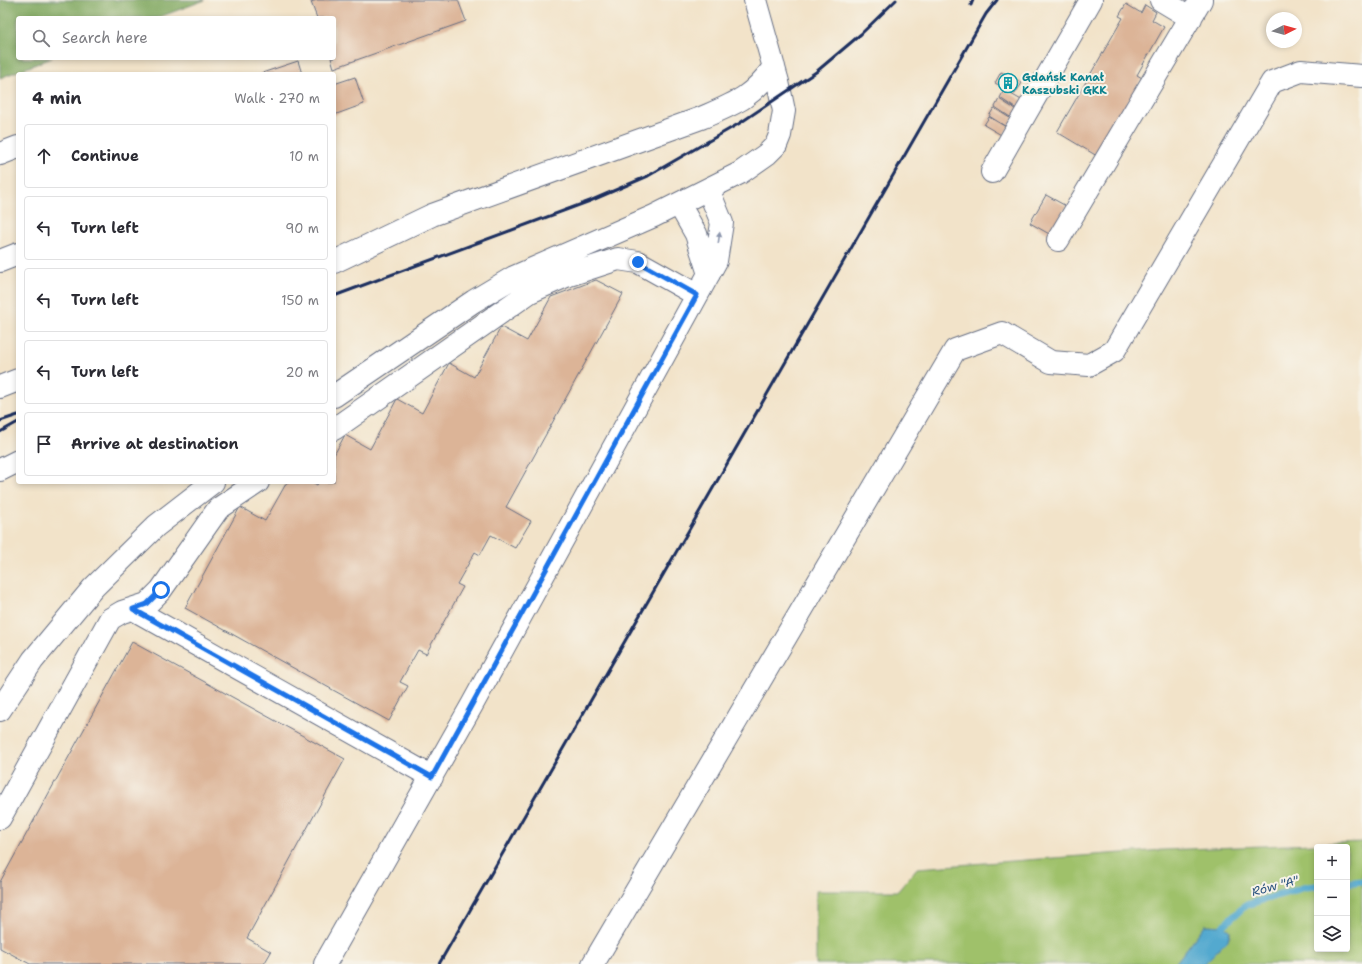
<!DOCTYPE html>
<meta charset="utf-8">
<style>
body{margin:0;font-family:"Shantell Sans",sans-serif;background:#f2f2f3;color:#2b2b33}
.controls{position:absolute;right:12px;bottom:12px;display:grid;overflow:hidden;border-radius:4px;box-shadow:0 2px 6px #0003}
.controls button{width:36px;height:36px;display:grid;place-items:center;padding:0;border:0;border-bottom:1px solid #e1e1e2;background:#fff;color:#2b2b33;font:20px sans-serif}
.compass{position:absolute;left:1266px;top:12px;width:36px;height:36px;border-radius:50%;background:#fff;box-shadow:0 2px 6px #0003;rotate:85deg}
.stop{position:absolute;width:12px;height:12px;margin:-9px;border:3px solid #1a73e8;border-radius:50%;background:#fff}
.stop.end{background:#1a73e8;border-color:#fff;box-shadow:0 1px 4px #0008}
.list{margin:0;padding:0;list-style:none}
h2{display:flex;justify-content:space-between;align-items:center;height:52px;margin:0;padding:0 16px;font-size:17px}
h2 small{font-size:13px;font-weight:400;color:#7c7c81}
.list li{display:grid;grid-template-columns:26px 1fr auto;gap:12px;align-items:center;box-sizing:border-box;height:64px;margin:0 8px 8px;padding:0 8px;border:1px solid #e1e1e2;border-radius:4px}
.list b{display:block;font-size:15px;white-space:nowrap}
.list em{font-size:13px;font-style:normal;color:#7c7c81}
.icon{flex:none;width:22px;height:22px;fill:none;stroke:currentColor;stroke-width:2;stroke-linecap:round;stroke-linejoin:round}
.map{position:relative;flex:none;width:1362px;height:964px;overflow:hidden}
.search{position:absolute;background:#fff;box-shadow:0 2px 6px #0003;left:16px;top:16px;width:320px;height:44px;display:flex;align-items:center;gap:10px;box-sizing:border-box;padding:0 14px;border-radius:4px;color:#7c7c81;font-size:15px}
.panel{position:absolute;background:#fff;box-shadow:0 2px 6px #0003;left:16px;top:72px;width:320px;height:412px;border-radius:4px}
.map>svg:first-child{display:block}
</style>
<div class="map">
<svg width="1362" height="964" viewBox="0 0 1362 964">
<rect width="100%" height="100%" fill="#f7f3e8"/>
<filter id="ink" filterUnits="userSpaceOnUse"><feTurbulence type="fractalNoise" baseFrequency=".025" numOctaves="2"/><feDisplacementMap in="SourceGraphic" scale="8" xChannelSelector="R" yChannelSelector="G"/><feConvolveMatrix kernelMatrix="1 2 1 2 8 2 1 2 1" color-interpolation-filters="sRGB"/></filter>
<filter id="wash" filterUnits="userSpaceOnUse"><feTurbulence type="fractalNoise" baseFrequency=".012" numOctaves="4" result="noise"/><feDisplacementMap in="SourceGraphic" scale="16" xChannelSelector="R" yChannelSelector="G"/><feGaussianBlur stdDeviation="0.9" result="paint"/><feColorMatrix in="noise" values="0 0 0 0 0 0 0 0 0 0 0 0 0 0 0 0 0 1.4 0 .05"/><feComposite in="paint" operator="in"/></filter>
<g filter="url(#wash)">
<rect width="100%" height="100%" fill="#f2e3c9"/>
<path fill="#9fc16a" stroke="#5d7864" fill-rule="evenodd" d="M1362 842V964H1204L1230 936V930L1223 926 1205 925 1175 964H816V891H898L917 868 1163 850ZM1317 847H1347V949H1317Z"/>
<path fill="#7fa75e" stroke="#4d6b5e" d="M0 0H205L157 18H18V58H52L0 78Z"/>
<path fill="#52a9cf" stroke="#366c96" d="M1205 925 1223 926 1230 930 1228 940 1204 964H1175Z"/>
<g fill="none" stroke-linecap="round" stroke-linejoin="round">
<path stroke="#52a9cf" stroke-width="7" d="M1347 883 1362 881
M1223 926 1246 905 1306 887 1317 886"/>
</g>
<g id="blocks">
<path fill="#dcb497" d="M317 0H458L466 21 334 68 331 58H334V18H317L311 2Z
M1126 4 1141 13 1145 5 1156 12 1152 20 1164 27 1137 75 1142 78 1097 156 1057 132 1123 18 1119 16Z
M298 61 302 74H259Z
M1001 72 1022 83 1015 94 995 83Z
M355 77 364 104 334 115V84Z
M1004 90 1023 101 1018 110 1000 98Z
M999 99 1018 111 1013 119 995 107Z
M994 108 1013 120 1008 128 989 116Z
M989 117 1008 128 1003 136 984 125Z
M1046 195 1066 206 1051 235 1030 223Z
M596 280 623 294 506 507 531 521 515 548 491 535 480 555 475 552 457 584 463 587 426 654 418 650 400 682 408 686 389 721 185 608 240 507 265 521 287 482H312L317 485 319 482H334V455L345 435 370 449 397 399 422 413 449 363 474 377 501 327 527 341 551 297Z
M132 642 345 759 247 938 271 952 264 964H30L0 948V882Z"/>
</g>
</g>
<g filter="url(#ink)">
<use href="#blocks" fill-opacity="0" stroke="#666e83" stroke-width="1"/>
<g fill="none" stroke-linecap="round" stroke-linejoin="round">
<defs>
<path id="minor" d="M1161 0 1191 18
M0 154 18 147
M992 172 1091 0
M679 204 696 234 709 274
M1058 240 1201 0
M0 261 18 254
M334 262 432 215 701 118C736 103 750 99 774 67
M0 387 18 380
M334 396 474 301 514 277 654 216 740 173 767 154 776 145 780 135 784 111 778 82 755 0
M334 429 530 292 566 276 618 259 638 262 697 295
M0 470 18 461
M133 609 432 777
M0 710 33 660 93 588 156 526 213 482
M0 818 110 619 122 612 147 604 161 590 218 509 258 482
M325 964 472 705 716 261 722 223 708 189
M593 964 955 350 1002 333 1051 362 1089 365 1114 351 1272 82 1301 71 1362 76"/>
</defs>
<use href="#minor" stroke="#666e83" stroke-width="24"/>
<use href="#minor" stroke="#fff" stroke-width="22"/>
<path stroke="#1b2f5e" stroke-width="3" d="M971 5 973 0
M334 296 590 201 648 176 740 123 816 72 861 34 896 0
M0 421 18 415
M0 432 18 422
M439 964 986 14 997 0"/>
</g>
<defs><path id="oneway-solid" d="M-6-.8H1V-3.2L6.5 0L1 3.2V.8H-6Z"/></defs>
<use fill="#8d97ae" href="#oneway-solid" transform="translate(719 238) rotate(-82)"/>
</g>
<g fill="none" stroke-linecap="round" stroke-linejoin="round" filter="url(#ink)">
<path stroke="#1a73e8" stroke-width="5" d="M161 590 147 604 133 609 432 777 697 295 638 262"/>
</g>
<defs>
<symbol id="building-ring" viewBox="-11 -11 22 22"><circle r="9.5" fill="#f7f3e8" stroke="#0f9aa8" stroke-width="1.5"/><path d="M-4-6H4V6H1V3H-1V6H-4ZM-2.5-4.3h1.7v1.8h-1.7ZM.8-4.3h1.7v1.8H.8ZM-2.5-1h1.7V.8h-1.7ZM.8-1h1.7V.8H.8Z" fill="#0f9aa8"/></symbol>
</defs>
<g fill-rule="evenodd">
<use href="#building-ring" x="997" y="72" width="22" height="22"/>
</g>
<g text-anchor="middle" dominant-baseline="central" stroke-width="4" stroke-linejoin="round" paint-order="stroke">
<g font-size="11" font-weight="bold" fill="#0d838f" stroke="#f7f3e8" text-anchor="start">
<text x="1022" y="77">Gdańsk Kanał<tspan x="1022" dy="13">Kaszubski GKK</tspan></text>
</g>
<g font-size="12" font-style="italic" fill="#2c5480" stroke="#f7f3e8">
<text transform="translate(1275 886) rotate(-15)">Rów "A"</text>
</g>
</g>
</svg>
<div class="controls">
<button>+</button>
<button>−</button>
<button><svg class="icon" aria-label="layers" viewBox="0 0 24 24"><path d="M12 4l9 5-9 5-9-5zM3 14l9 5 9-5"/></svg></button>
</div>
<svg class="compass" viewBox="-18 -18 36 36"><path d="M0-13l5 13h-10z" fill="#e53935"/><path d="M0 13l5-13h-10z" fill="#7c7c81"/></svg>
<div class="stop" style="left:161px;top:590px"></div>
<div class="stop end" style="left:638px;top:262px"></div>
<div class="search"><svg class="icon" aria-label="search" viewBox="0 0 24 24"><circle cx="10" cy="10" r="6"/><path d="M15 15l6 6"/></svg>Search here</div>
<section class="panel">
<h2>4 min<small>Walk · 270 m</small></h2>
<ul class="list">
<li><svg class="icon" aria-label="ahead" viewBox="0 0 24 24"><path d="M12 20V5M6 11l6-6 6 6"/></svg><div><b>Continue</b></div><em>10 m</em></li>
<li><svg class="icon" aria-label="left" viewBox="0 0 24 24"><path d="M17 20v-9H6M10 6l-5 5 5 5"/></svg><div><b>Turn left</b></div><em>90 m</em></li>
<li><svg class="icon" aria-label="left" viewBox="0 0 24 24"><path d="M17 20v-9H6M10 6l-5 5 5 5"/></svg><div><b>Turn left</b></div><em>150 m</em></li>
<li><svg class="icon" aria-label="left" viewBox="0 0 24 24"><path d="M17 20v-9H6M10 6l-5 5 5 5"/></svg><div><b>Turn left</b></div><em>20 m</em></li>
<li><svg class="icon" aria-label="arrive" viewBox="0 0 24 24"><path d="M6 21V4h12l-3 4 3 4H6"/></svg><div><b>Arrive at destination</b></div></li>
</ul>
</section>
</div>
